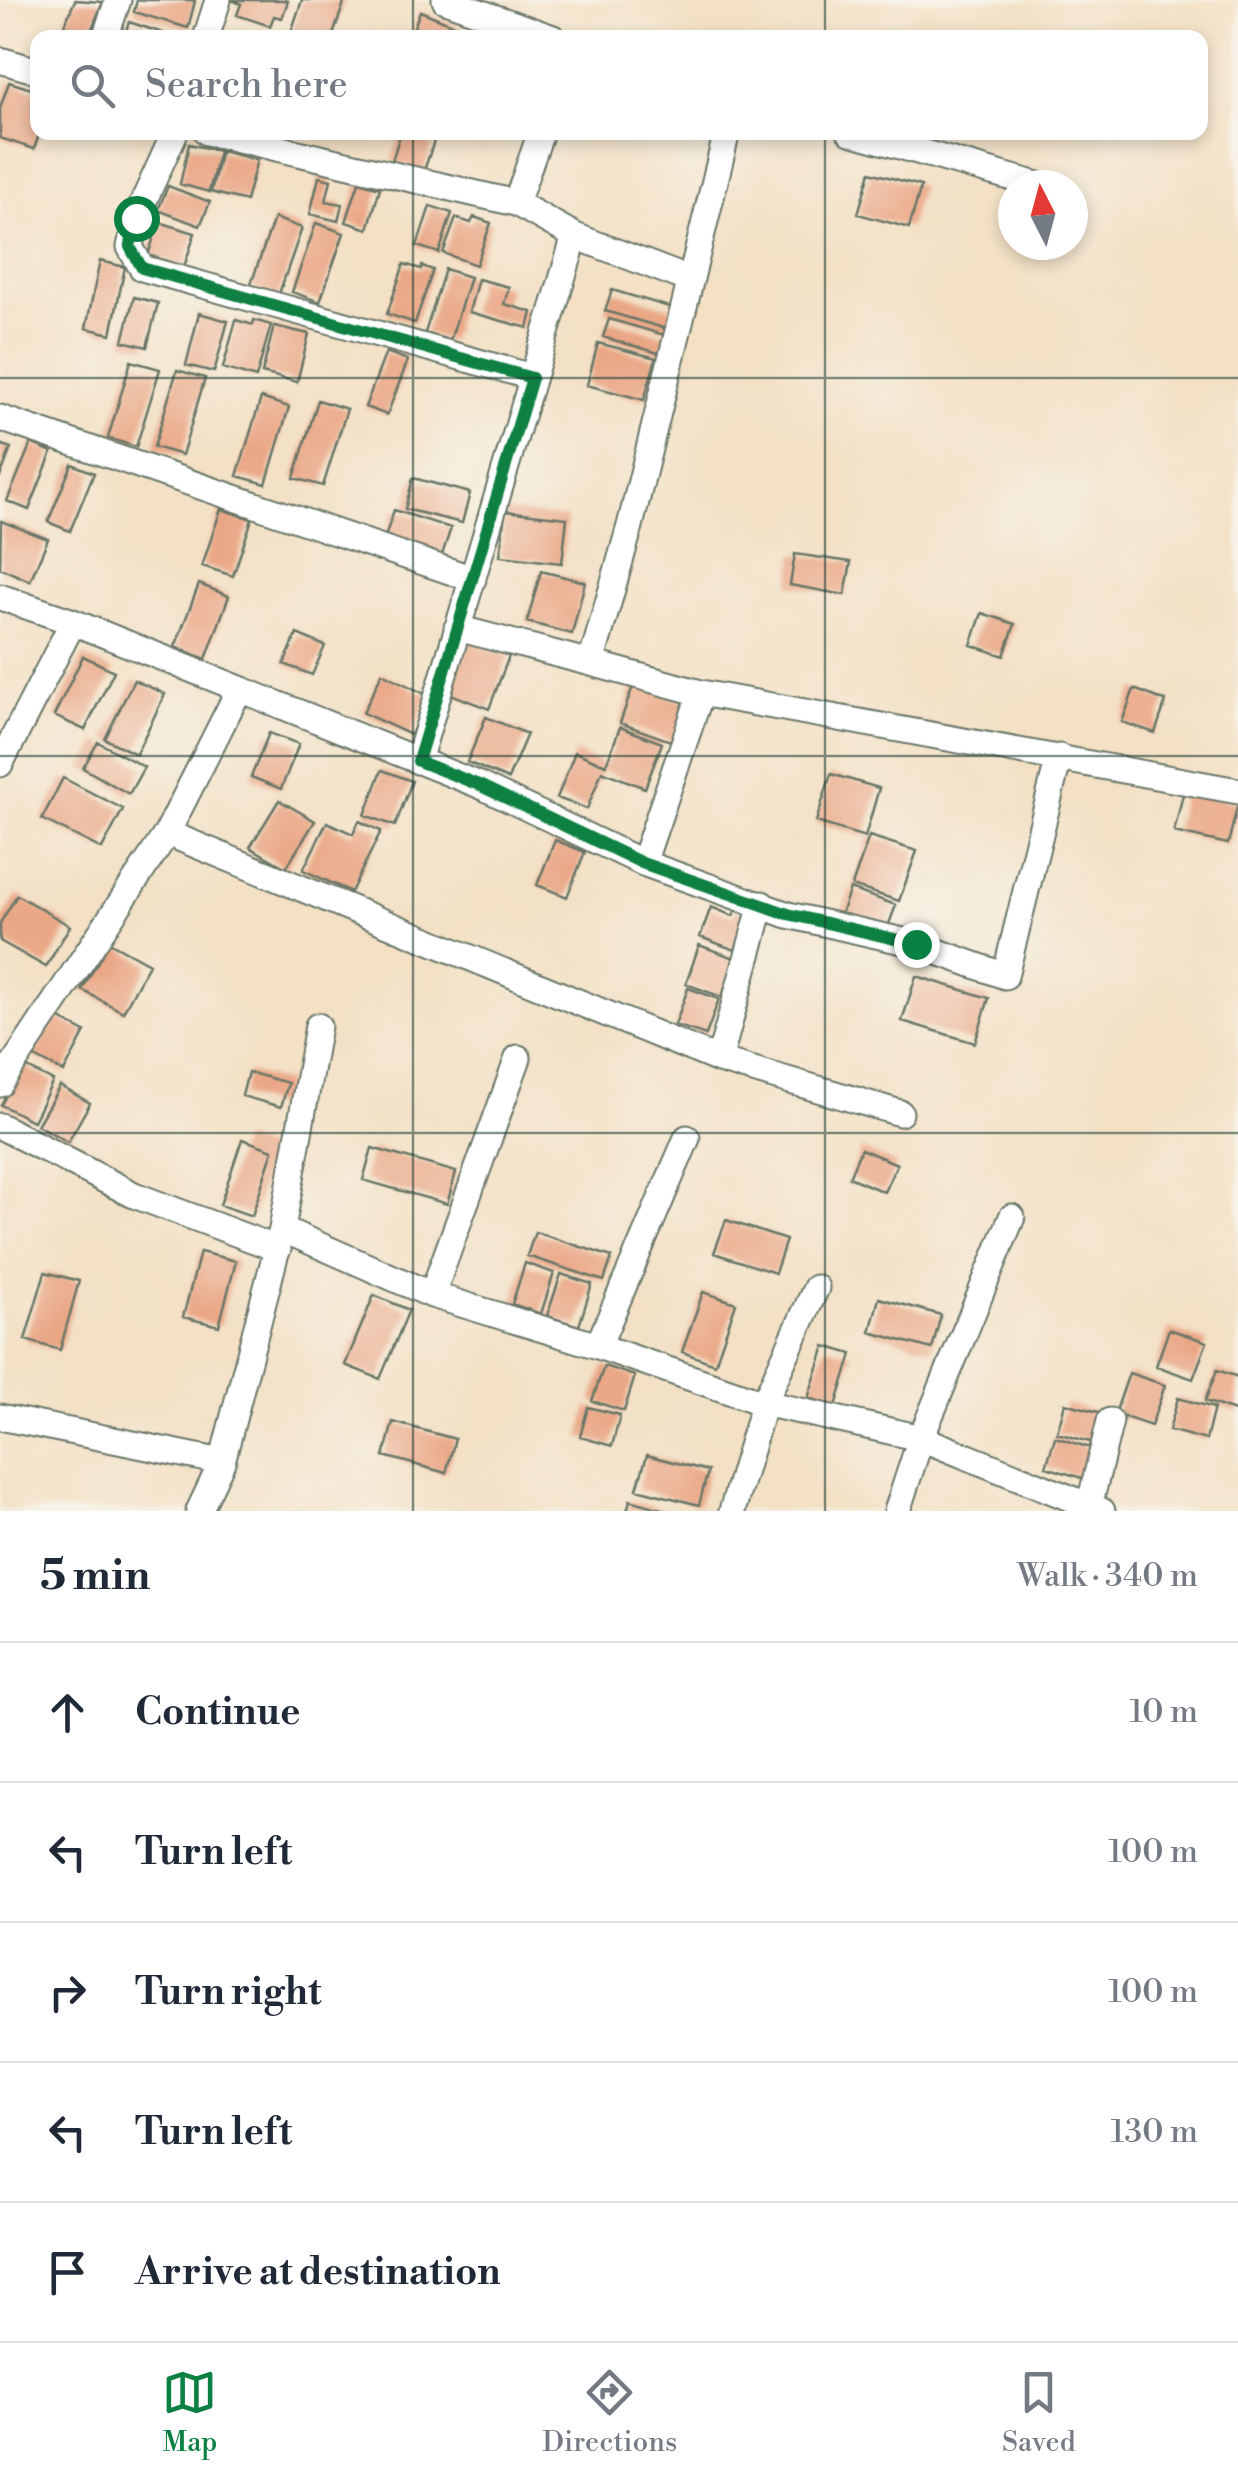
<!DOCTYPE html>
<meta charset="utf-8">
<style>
body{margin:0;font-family:"Libre Bodoni",serif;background:#f2f2f3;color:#1f2937}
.compass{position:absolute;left:998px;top:170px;width:90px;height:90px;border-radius:50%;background:#fff;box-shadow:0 5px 15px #0003;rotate:354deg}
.stop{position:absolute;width:30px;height:30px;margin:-22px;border:8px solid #0b8043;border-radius:50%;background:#fff}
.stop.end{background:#0b8043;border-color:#fff;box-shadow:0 2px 10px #0008}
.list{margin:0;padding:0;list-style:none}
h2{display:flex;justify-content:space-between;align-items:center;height:130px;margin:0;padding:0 40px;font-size:42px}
h2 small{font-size:32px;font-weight:400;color:#747a83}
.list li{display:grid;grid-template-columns:65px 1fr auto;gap:30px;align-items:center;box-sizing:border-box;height:140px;padding:0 40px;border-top:2px solid #e0e1e3}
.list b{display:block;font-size:38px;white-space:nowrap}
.list em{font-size:32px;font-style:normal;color:#747a83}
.icon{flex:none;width:55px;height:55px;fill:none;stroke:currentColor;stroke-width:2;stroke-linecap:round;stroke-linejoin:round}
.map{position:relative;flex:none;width:1238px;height:1511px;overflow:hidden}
.search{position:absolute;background:#fff;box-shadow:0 5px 15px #0003;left:30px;right:30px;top:30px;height:110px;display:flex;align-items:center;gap:25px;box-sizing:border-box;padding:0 35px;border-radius:20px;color:#747a83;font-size:38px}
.sheet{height:830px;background:#fff}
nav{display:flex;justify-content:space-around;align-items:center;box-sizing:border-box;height:140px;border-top:2px solid #e0e1e3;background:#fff;font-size:28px;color:#747a83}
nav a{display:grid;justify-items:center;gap:5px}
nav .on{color:#0b8043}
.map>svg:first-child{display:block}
</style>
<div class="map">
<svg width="1238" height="1511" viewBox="0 0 1238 1511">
<rect width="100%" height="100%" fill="#f7f3e8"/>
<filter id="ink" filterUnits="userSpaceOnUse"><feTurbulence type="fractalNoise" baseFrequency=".01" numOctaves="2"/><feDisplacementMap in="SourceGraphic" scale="20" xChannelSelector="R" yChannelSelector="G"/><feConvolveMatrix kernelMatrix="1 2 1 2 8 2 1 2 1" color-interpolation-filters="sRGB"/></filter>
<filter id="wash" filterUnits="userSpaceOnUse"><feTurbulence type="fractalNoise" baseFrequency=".0048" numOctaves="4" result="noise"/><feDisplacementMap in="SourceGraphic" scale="40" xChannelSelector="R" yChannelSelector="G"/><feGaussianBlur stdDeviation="2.25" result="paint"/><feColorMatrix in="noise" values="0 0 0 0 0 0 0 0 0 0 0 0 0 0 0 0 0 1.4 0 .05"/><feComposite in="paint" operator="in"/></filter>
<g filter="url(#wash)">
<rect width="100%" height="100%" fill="#f3e0c5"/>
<g id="blocks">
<path fill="#eaa786" d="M75 0 103 2 88 38H59Z
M137 0H191L195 1 188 28 134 12Z
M232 0H284L288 1 282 18 274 16 270 26 237 15 241 4Z
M302 0H345L332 38H289Z
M420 11 457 26 453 38H410Z
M129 22 175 37V38H124Z
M9 82 38 91V132H40L34 149 0 138V108Z
M401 132H437L424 171 392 161Z
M189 144 219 151 209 192 180 184Z
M221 151 257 160 246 201 211 192Z
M870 172 921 186 909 228 858 214Z
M319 177 331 180 326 201 342 204 338 221 310 214Z
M359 182 380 188 368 229 346 222Z
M168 186 210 202 200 226 158 210Z
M430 206 452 213 439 253 417 246Z
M474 217 491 223 476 265 443 253 456 218 471 223Z
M274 218 302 228 278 297 250 287Z
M159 222 195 233 184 267 148 255Z
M316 223 344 233 320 302 292 292Z
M100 261 125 267 111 334 86 328Z
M404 264 421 269 422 266 433 270 415 323 387 314Z
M445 269 470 277 450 341 425 333Z
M478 279 509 287 504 304 532 312 528 328 469 312Z
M612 290 676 309 670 330 605 311Z
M134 297 158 303 147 347 123 341Z
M199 313 228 321 214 372 186 365Z
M609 319 668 336 662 354 603 337Z
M236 320 253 325 254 320 271 325 256 378 223 368Z
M274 326 309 334 297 382 262 373Z
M598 343 656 358 644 400 587 385Z
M386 352 408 360 387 415 365 407Z
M131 361 160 369 136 447 108 438Z
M177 370 205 378 182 455 154 447Z
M261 398 289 407 266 484 237 476Z
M318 400 347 409 323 486 294 478Z
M31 443 52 452 29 510 7 501Z
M0 444 11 448 0 477Z
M72 464 94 473 70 531 48 522Z
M413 478 470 493 462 523 405 509Z
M221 509 252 519 233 576 202 566Z
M394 510 451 528 442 555 385 537Z
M505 511 567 518 562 563 500 556Z
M1 521 48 539 30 581 0 568Z
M795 554 851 562 845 595 790 585Z
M541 571 585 582 572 634 527 622Z
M199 584 229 596 206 659 175 647Z
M982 613 1015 624 1004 656 971 645Z
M297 634 325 646 312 675 284 664Z
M468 640 509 656 489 709 448 693Z
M83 656 114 671 85 730 54 716Z
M382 673 429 696 411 735 363 713Z
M134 680 165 694 136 754 105 739Z
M634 683 690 704 676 743 620 723Z
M1134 689 1166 701 1155 733 1122 722Z
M486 717 527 734 508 779 467 762Z
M620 727 662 743 645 788 602 771 587 809 557 798 575 752 606 765Z
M269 733 299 744 281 789 251 777Z
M98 742 144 767 129 794 83 768Z
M382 770 412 781 395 826 365 815Z
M831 774 879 788 865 837 816 822Z
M63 778 123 809 102 849 42 819Z
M1184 790 1238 803 1228 844 1174 832Z
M279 800 315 821 286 868 250 847Z
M359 821 381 831 351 892 303 870 327 822 353 834Z
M869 836 917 851 899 901 852 886Z
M555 840 585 852 567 897 537 885Z
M850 889 896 905 886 932 840 916Z
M17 895 70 926 46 967 0 941V923Z
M711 907 733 916 736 909 749 914 735 950 700 937Z
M109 942 149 964 123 1012 82 990Z
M699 945 735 958 722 997 686 984Z
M916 976 989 998 975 1043 902 1021Z
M688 988 719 999 706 1035 675 1025Z
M54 1016 85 1032 64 1072 33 1056Z
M22 1065 53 1081 33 1121 1 1105Z
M248 1072 288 1083 281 1107 242 1096Z
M60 1086 90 1103 68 1142 37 1125Z
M242 1139 273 1150 252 1216 220 1205Z
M372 1148 456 1172 447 1204 363 1180Z
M861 1149 897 1164 884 1192 849 1177Z
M726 1220 786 1240 775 1273 714 1253Z
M535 1232 612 1257 604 1281 527 1256Z
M200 1252 236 1261 219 1326 183 1317Z
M525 1263 554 1273 541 1314 512 1304Z
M45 1272 79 1281 60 1350 25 1340Z
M561 1274 592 1284 579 1326 547 1316Z
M703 1292 736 1303 715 1364 682 1352Z
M374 1295 409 1310 380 1379 345 1365Z
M879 1298 941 1315 932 1349 870 1332Z
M1169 1329 1207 1342 1193 1379 1156 1366Z
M825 1346 852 1354 836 1406 808 1398Z
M604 1366 635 1376 624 1411 592 1401Z
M1217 1370 1238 1377V1412L1205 1401Z
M1129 1373 1165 1385 1151 1426 1115 1414Z
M1178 1398 1214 1408 1206 1440 1169 1430Z
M1065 1403 1102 1413 1094 1443 1057 1433Z
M588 1407 620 1415 612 1446 580 1437Z
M393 1422 455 1439 446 1473 384 1456Z
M1055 1437 1094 1449 1085 1479 1046 1467Z
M647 1455 708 1471 699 1505 637 1489Z
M630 1500 665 1510V1511H627Z"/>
</g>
</g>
<g filter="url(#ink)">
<use href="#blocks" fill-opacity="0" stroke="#697667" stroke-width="2.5"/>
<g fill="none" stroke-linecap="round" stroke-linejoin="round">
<defs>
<path id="minor" d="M445 0 553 38
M105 38 118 0
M206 38 218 0
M0 60 38 71
M175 132 136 218 130 247 142 268 532 377
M207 132 516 203 575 236 418 761
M850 132 1038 185
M516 203 541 132
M575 236 690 280
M0 418 473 579
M0 597 73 622 479 785 643 863 788 915 916 944 1005 976 1059 757
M457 628 591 663 630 526 727 132
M591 663 701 693 1238 791
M0 764 73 622
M167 833 719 1060 900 1113
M643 863 701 693
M719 1060 762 904
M0 1084 167 833 239 690
M0 1126 134 1195 278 1249
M282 1229 318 1026
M432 1295 518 1058
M598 1346 687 1138
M0 1417 222 1462
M199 1511 222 1462 282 1229 432 1295 598 1346 764 1403 921 1438 1102 1511
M732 1511 764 1403 816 1288
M897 1511 921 1438 1012 1217
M1088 1511 1110 1421"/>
</defs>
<use href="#minor" stroke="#697667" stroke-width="29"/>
<use href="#minor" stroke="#fff" stroke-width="25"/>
</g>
</g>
<g fill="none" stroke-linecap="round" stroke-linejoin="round" filter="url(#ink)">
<path stroke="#0b8043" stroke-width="12" d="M136 218 130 247 142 268 532 378 418 761 479 785 642 863 788 914 916 944"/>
</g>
<path fill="none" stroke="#1f3d34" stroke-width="2.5" stroke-opacity="0.55" d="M413 0V38M825 0V38M413 132V1511M825 132V1511M0 378H1238M0 756H1238M0 1133H1238"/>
</svg>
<svg class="compass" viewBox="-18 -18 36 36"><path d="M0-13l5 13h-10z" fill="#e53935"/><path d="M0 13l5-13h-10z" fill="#747a83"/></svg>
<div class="stop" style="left:136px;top:218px"></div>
<div class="stop end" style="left:916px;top:944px"></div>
<div class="search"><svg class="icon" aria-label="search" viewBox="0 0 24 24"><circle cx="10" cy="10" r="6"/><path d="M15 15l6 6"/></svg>Search here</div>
</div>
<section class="sheet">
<h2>5 min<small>Walk · 340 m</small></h2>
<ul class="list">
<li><svg class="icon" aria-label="ahead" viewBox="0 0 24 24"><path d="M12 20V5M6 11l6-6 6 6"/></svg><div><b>Continue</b></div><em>10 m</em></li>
<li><svg class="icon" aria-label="left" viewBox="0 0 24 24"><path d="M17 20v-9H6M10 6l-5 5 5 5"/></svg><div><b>Turn left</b></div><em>100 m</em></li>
<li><svg class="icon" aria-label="right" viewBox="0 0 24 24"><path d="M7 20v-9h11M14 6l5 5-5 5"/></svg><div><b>Turn right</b></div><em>100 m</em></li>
<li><svg class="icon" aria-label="left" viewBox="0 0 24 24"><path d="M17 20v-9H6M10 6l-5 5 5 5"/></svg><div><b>Turn left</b></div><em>130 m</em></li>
<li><svg class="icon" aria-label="arrive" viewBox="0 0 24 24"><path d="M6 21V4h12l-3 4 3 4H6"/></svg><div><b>Arrive at destination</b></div></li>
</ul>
</section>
<nav>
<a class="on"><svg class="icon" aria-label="map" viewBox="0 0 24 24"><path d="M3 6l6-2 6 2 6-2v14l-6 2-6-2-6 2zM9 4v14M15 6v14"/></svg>Map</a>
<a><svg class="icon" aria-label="directions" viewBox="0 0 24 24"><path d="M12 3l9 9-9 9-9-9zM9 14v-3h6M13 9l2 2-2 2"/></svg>Directions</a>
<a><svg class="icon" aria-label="saved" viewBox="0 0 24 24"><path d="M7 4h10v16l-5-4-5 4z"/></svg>Saved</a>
</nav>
